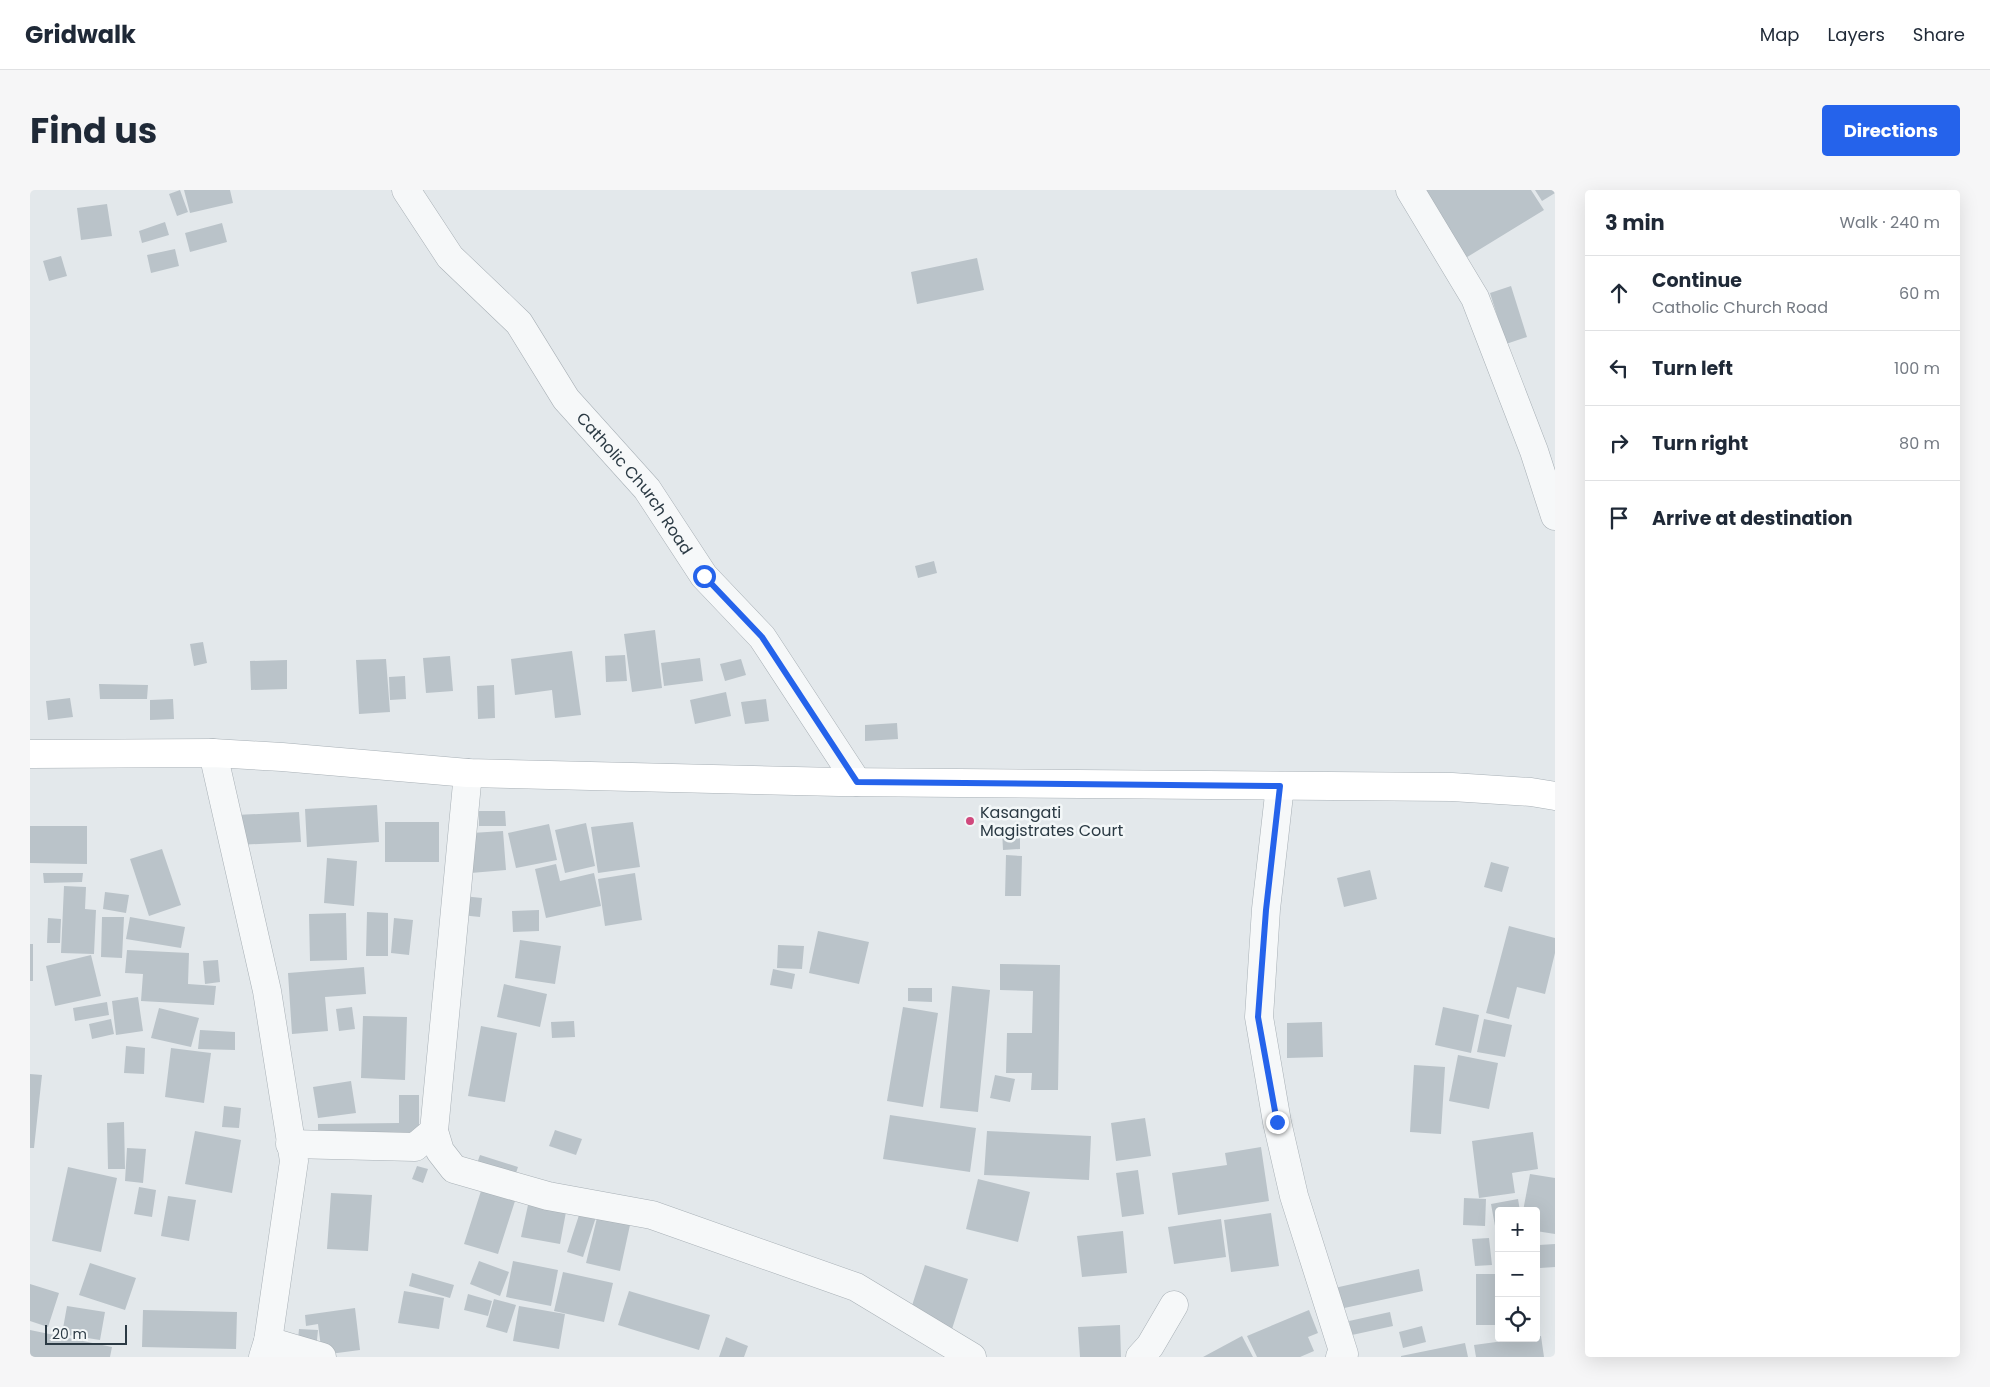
<!DOCTYPE html>
<meta charset="utf-8">
<style>
body{margin:0;font-family:Poppins,sans-serif;background:#f6f6f7;color:#1f2937}
.controls{position:absolute;right:15px;bottom:15px;display:grid;overflow:hidden;border-radius:5px;box-shadow:0 5px 20px #0002}
.controls button{width:45px;height:45px;display:grid;place-items:center;padding:0;border:0;border-bottom:1px solid #e0e1e3;background:#fff;color:#1f2937;font:25px sans-serif}
.scale{position:absolute;left:15px;bottom:12px;width:82px;box-sizing:border-box;padding-left:5px;border:2px solid #2b3a44;border-top:0;font-size:14px;line-height:18px;white-space:nowrap;color:#2b3a44;-webkit-text-stroke:4px #f3f7f8;paint-order:stroke}
.stop{position:absolute;width:15px;height:15px;margin:-11px;border:4px solid #2563eb;border-radius:50%;background:#fff}
.stop.end{background:#2563eb;border-color:#fff;box-shadow:0 1px 5px #0008}
.list{margin:0;padding:0;list-style:none}
h2{display:flex;justify-content:space-between;align-items:center;height:65px;margin:0;padding:0 20px;font-size:21px}
h2 small{font-size:16px;font-weight:400;color:#747a83}
.list li{display:grid;grid-template-columns:32px 1fr auto;gap:15px;align-items:center;box-sizing:border-box;height:75px;padding:0 20px;border-top:1px solid #e0e1e3}
.list b{display:block;font-size:19px;white-space:nowrap}
.list p{margin:0;font-size:16px;white-space:nowrap;color:#747a83}
.list em{font-size:16px;font-style:normal;color:#747a83}
.icon{flex:none;width:28px;height:28px;fill:none;stroke:currentColor;stroke-width:2;stroke-linecap:round;stroke-linejoin:round}
.map{position:relative;flex:none;width:1525px;height:1167px;overflow:hidden;border-radius:5px}
header{display:flex;align-items:center;gap:30px;box-sizing:border-box;height:70px;padding:0 25px;background:#fff;border-bottom:1px solid #e0e1e3}
header strong{font-size:24px}
nav{display:flex;gap:28px;margin-inline-start:auto;font-size:18px}
.intro{display:flex;align-items:center;justify-content:space-between;box-sizing:border-box;height:120px;padding:0 30px}
h1{margin:0;font-size:35px}
.button{padding:12px 22px;border-radius:5px;background:#2563eb;color:#fff;font-size:18px;font-weight:700}
main{display:flex;gap:30px;padding:0 30px}
aside{flex:1;background:#fff;border-radius:5px;box-shadow:0 5px 20px #0002}
.map>svg:first-child{display:block}
</style>
<header>
<strong>Gridwalk</strong>
<nav><a>Map</a><a>Layers</a><a>Share</a></nav>
</header>
<div class="intro"><h1>Find us</h1><a class="button">Directions</a></div>
<main>
<div class="map">
<svg width="1525" height="1167" viewBox="0 0 1525 1167">
<rect width="100%" height="100%" fill="#e3e8eb"/>
<path fill="#bac3c9" d="M150 0 158 22 147 26 139 4Z
M154 0H200L203 13 160 23Z
M1391 0H1501L1514 20 1434 69Z
M1505 0H1525V3L1512 11Z
M77 14 82 46 51 50 47 18Z
M135 32 139 45 112 53 109 41Z
M192 33 197 52 160 62 155 43Z
M145 59 149 76 121 83 117 65Z
M31 66 37 86 19 91 13 71Z
M947 68 954 100 887 114 881 82Z
M1481 96 1497 147 1476 154 1460 103Z
M904 371 907 383 888 388 885 376Z
M625 440 632 498 602 502 594 444Z
M173 452 177 473 164 476 160 454Z
M542 461 551 525 525 528 522 500 485 505 481 469Z
M595 465 597 491 576 492 575 466Z
M420 466 423 501 396 503 393 468Z
M670 468 673 491 634 496 631 473Z
M356 469 360 522 329 524 326 470Z
M711 469 716 485 695 491 690 474Z
M257 470V499L221 500 220 471Z
M375 486 376 509 360 510 359 487Z
M69 494 118 495 117 509H70Z
M464 495 465 528 448 529 447 496Z
M696 502 701 526 665 534 660 510Z
M40 508 43 527 18 530 16 511Z
M143 509 144 529 120 530V510Z
M736 509 739 531 715 534 711 512Z
M867 533 868 549 835 551V535Z
M347 615 349 652 277 657 275 619Z
M449 621H475L476 636H449Z
M269 622 271 652 207 655 206 625Z
M355 632H409V672H355Z
M603 632 610 677 568 683 561 637Z
M556 633 565 676 535 683 525 640Z
M519 634 527 670 486 678 478 643Z
M0 636H57V674L0 673Z
M990 639V659L973 660 972 640Z
M473 641 476 680 429 684 426 644Z
M132 659 151 715 119 726 100 669Z
M976 665 992 666 991 706H975Z
M297 668 327 671 324 716 294 713Z
M1461 672 1479 677 1472 702 1454 697Z
M526 674 530 691 564 683 571 716 516 728 505 679Z
M1340 680 1347 709 1314 717 1307 688Z
M13 683H53L52 692 14 693Z
M605 683 612 730 575 736 568 689Z
M34 696 56 697 55 719 66 720 64 764 31 763Z
M75 702 99 705 96 723 73 719Z
M423 705 452 708 450 727 421 724Z
M509 720V741L483 742 482 721Z
M337 722 358 723V766H336Z
M316 723 317 770 280 771 279 724Z
M72 727H94L92 768 71 767Z
M100 727 155 737 151 758 96 749Z
M18 728 31 729 30 753H17Z
M364 728 383 730 379 765 361 763Z
M1479 736 1525 748V763L1515 804 1487 797 1479 829 1456 823Z
M788 741 839 752 829 794 779 783Z
M490 750 531 756 525 794 485 788Z
M0 754H3V791H0Z
M748 755 774 756 772 779 747 778Z
M97 760 159 763 158 794 186 796 184 815 111 811 113 784 95 783Z
M61 765 71 806 25 816 16 776Z
M188 770 190 792 175 794 173 771Z
M970 774 1030 775 1028 900H1001L1002 883H976L977 843H1002L1003 801 970 800Z
M334 777 336 804 295 807 298 841 262 844 258 783Z
M743 779 765 784 762 799 740 795Z
M474 794 517 804 510 837 467 827Z
M922 796 960 800 948 922 910 918Z
M878 798H902V812L878 811Z
M108 807 113 841 86 845 82 811Z
M77 812 79 825 45 831 43 818Z
M322 817 325 839 309 841 306 819Z
M873 817 908 823 893 917 857 911Z
M1413 817 1449 825 1441 863 1405 855Z
M129 818 169 828 161 857 121 848Z
M333 826 377 827 375 890 331 888Z
M81 829 84 844 62 849 59 834Z
M1454 829 1482 835 1475 867 1447 862Z
M544 831 545 847 522 848 521 832Z
M1292 832 1293 867 1257 868V833Z
M451 836 487 843 475 912 438 906Z
M170 840 205 842V860L168 859Z
M96 856 115 858 114 884 94 883Z
M141 858 181 863 174 913 135 907Z
M1428 865 1468 873 1459 919 1419 911Z
M1384 875 1415 877 1411 944 1380 942Z
M0 884 12 885 4 958H0Z
M965 885 985 889 980 912 960 908Z
M321 891 326 923 288 928 283 897Z
M369 905H389V950L288 951V934L369 933Z
M194 916 211 918 209 938 192 937Z
M860 925 946 938 940 982 853 969Z
M1115 928 1121 966 1086 971 1081 933Z
M94 932 95 979H78L77 933Z
M525 940 552 949 546 965 519 956Z
M165 941 211 950 202 1003 155 994Z
M957 941 1061 946 1059 990 954 985Z
M1503 942 1508 979 1482 983 1485 1003 1449 1008 1442 951Z
M1231 957 1239 1011 1148 1025 1142 983 1197 975 1195 963Z
M97 958 116 959 113 993 95 991Z
M450 965 488 977 482 995 444 982Z
M387 976 398 979 393 993 382 989Z
M38 977 87 988 71 1062 22 1051Z
M1108 980 1114 1024 1092 1027 1086 983Z
M1500 984 1525 988V1044L1506 1041V1021H1493Z
M948 989 1000 1002 988 1052 936 1039Z
M109 997 126 1000 122 1027 104 1024Z
M451 1001 485 1011 468 1064 434 1054Z
M301 1003 342 1005 338 1061 297 1059Z
M138 1006 166 1010 159 1051 131 1046Z
M1434 1008 1456 1009 1455 1036 1433 1035Z
M1488 1009 1490 1021H1469V1035L1465 1036 1461 1014Z
M498 1015 536 1022 530 1054 491 1047Z
M550 1022 566 1027 553 1067 537 1062Z
M1241 1023 1249 1076 1201 1082 1194 1030Z
M567 1028 600 1035 590 1081 556 1073Z
M1191 1029 1196 1067 1144 1074 1138 1037Z
M1093 1041 1097 1083 1052 1087 1047 1046Z
M1459 1048 1462 1075 1445 1076 1442 1049Z
M1525 1054V1077L1510 1078 1509 1055Z
M449 1071 479 1082 470 1106 440 1094Z
M483 1071 528 1080 521 1116 476 1107Z
M60 1073 106 1088 95 1120 49 1105Z
M895 1075 938 1089 922 1139 879 1125Z
M1389 1079 1393 1101 1305 1120 1300 1099Z
M533 1082 583 1093 574 1132 524 1121Z
M382 1083 424 1095 420 1108 379 1096Z
M1446 1084H1469V1135H1446Z
M0 1094 29 1103 18 1137 0 1131Z
M374 1101 414 1108 409 1139 368 1133Z
M599 1101 680 1125 669 1160 588 1135Z
M438 1104 462 1111 458 1126 434 1120Z
M464 1109 486 1115 477 1143 456 1137Z
M37 1116 75 1122 70 1150 32 1144Z
M489 1116 535 1124 529 1159 483 1151Z
M325 1118 330 1160 292 1165 288 1134 276 1136 275 1125Z
M113 1120 207 1122 206 1159 112 1157Z
M1279 1120 1288 1143 1278 1147 1284 1161 1270 1167H1227L1217 1146Z
M1360 1122 1363 1136 1322 1145 1319 1131Z
M1090 1135 1091 1167H1050L1048 1137Z
M1392 1136 1396 1152 1373 1158 1369 1142Z
M269 1139 288 1140 286 1160 267 1159Z
M0 1140 82 1157 80 1167H0Z
M1212 1146 1223 1167H1173Z
M1511 1146 1514 1167H1446L1444 1155Z
M696 1147 718 1156 714 1167H689Z
M1435 1153 1438 1167H1371V1166Z"/>
<g fill="none" stroke-linecap="round" stroke-linejoin="round">
<defs>
<g id="street">
<path id="s1" d="M376 0 420 67 489 133 536 209 617 299 674 386 732 447 827 592"/>
<path d="M1380 0 1445 108 1504 261 1525 326"/>
<path d="M183 563 237 801 264 971 238 1151 233 1167"/>
<path d="M438 583 404 941 410 961 424 979 518 1006 622 1025 826 1097 942 1167"/>
<path d="M1250 596 1236 719 1229 827 1247 932 1264 1006 1314 1164 1310 1167"/>
<path d="M260 954 385 957 404 941"/>
<path d="M238 1151 292 1167"/>
<path d="M1110 1167 1120 1156 1144 1115"/>
</g>
<path id="secondary" d="M0 564 183 563 252 567 438 583 809 592 1422 597 1501 602 1525 606"/>
</defs>
<use href="#street" stroke="#a8b0b6" stroke-width="29"/>
<use href="#secondary" stroke="#a8b0b6" stroke-width="29"/>
<use href="#street" stroke="#f6f8f9" stroke-width="28"/>
<use href="#secondary" stroke="#fff" stroke-width="28"/>
</g>
<g fill="none" stroke-linecap="round" stroke-linejoin="round">
<path stroke="#2563eb" stroke-width="6" d="M674 386 732 447 827 592 1250 596 1236 720 1228 827 1247 932"/>
</g>
<circle fill="#d0497d" stroke="#f3f7f8" stroke-width="2" cx="940" cy="631" r="5"/>
<g text-anchor="middle" dominant-baseline="central" stroke-width="5" stroke-linejoin="round" paint-order="stroke">
<g font-size="16" fill="#2b3a44" stroke="#f3f7f8">
<text stroke="none"><textPath href="#s1" startOffset="374">Catholic Church Road</textPath></text>
</g>
<g font-size="16" fill="#2b3a44" stroke="#f3f7f8" text-anchor="start">
<text x="950" y="622">Kasangati<tspan x="950" dy="18">Magistrates Court</tspan></text>
</g>
</g>
</svg>
<div class="controls">
<button>+</button>
<button>−</button>
<button><svg class="icon" aria-label="locate" viewBox="0 0 24 24"><circle cx="12" cy="12" r="6"/><path d="M12 2v4M12 18v4M2 12h4M18 12h4"/></svg></button>
</div>
<div class="scale">20 m</div>
<div class="stop" style="left:674px;top:386px"></div>
<div class="stop end" style="left:1247px;top:932px"></div>
</div>
<aside>
<h2>3 min<small>Walk · 240 m</small></h2>
<ul class="list">
<li><svg class="icon" aria-label="ahead" viewBox="0 0 24 24"><path d="M12 20V5M6 11l6-6 6 6"/></svg><div><b>Continue</b><p>Catholic Church Road</p></div><em>60 m</em></li>
<li><svg class="icon" aria-label="left" viewBox="0 0 24 24"><path d="M17 20v-9H6M10 6l-5 5 5 5"/></svg><div><b>Turn left</b></div><em>100 m</em></li>
<li><svg class="icon" aria-label="right" viewBox="0 0 24 24"><path d="M7 20v-9h11M14 6l5 5-5 5"/></svg><div><b>Turn right</b></div><em>80 m</em></li>
<li><svg class="icon" aria-label="arrive" viewBox="0 0 24 24"><path d="M6 21V4h12l-3 4 3 4H6"/></svg><div><b>Arrive at destination</b></div></li>
</ul>
</aside>
</main>
